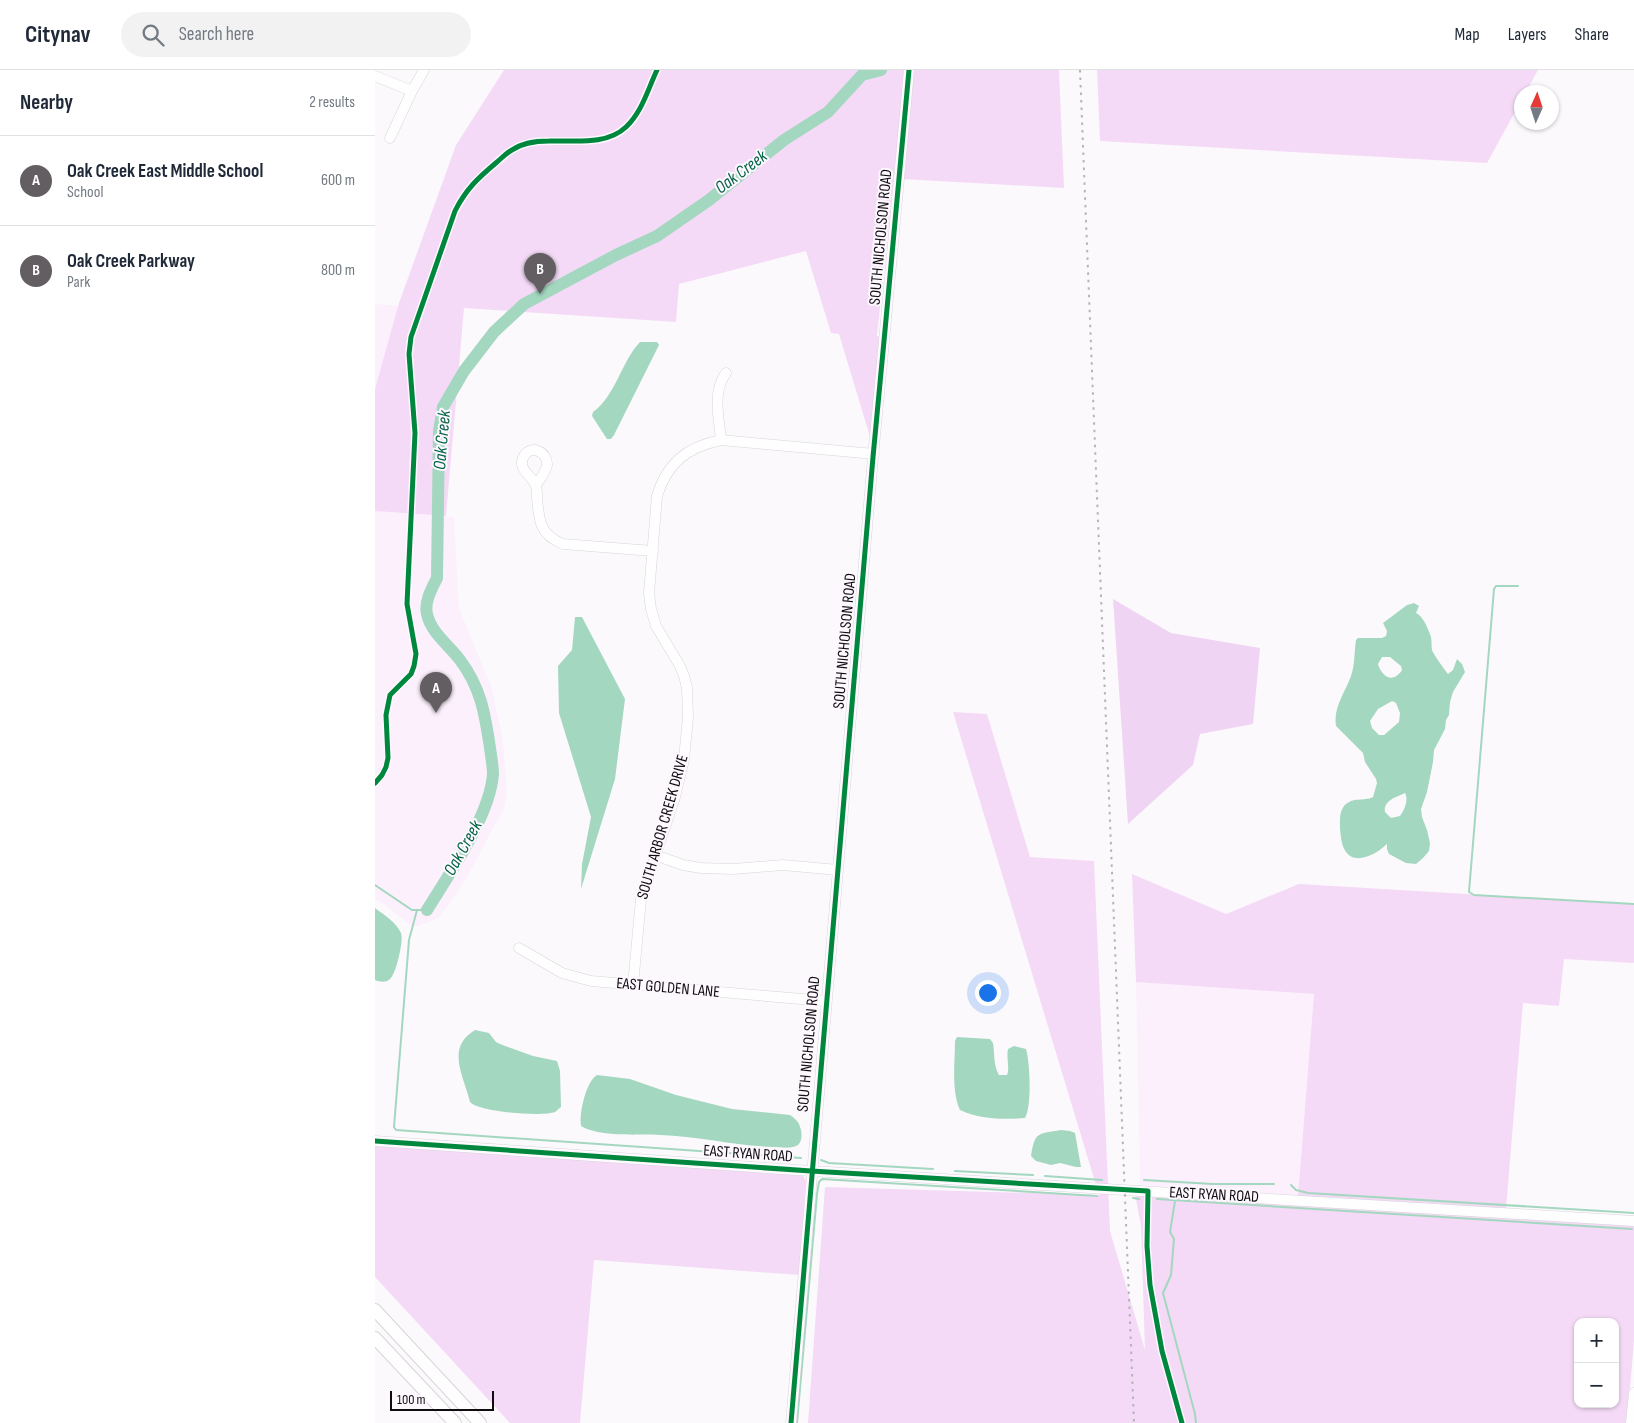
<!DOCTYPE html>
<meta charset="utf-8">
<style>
body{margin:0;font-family:"Sofia Sans Condensed",sans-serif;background:#f2f2f3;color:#1f2937}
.controls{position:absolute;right:15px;bottom:15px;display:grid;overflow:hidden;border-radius:10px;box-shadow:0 1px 4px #0004}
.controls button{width:45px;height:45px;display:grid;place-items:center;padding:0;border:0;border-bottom:1px solid #e0e1e3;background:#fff;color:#1f2937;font:25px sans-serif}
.compass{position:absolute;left:1139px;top:15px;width:45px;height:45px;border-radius:50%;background:#fff;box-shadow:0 1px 4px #0004;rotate:3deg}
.scale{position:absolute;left:15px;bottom:12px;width:104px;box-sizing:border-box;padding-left:5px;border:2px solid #0f0b0f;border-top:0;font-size:14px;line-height:18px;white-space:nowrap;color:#0f0b0f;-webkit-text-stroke:4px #fdf8fe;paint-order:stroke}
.you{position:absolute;left:612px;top:922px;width:18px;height:18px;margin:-12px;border:4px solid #fff;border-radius:50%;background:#1a73e8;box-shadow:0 0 0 8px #1a73e833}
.badge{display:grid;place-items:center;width:32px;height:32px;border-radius:50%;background:#625e62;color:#fff;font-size:16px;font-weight:700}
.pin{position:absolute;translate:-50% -41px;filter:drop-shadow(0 1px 2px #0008)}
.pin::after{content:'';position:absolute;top:26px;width:18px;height:15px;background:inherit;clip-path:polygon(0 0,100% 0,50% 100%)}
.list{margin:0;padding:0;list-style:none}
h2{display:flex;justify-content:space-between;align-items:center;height:65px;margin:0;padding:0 20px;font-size:21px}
h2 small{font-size:16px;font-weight:400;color:#747a83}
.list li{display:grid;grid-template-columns:32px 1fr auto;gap:15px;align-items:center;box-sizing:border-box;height:90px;padding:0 20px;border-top:1px solid #e0e1e3}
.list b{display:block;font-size:19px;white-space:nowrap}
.list p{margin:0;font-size:16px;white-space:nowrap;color:#747a83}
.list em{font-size:16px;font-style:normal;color:#747a83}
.icon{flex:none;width:28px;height:28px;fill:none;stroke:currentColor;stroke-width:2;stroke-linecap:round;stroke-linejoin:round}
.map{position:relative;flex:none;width:1259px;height:1353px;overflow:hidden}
header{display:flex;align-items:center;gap:30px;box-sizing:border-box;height:70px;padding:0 25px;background:#fff;border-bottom:1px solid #e0e1e3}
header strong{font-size:24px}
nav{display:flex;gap:28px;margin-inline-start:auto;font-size:18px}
.search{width:350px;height:45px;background:#f2f2f3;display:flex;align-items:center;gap:12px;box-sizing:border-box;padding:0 18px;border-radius:28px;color:#747a83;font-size:19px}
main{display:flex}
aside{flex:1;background:#fff}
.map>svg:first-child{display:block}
</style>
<header>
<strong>Citynav</strong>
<div class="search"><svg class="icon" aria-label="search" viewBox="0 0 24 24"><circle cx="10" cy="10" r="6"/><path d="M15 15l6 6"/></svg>Search here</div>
<nav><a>Map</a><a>Layers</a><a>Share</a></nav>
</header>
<main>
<aside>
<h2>Nearby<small>2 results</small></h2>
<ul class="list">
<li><span class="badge">A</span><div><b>Oak Creek East Middle School</b><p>School</p></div><em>600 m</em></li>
<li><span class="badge">B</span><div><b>Oak Creek Parkway</b><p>Park</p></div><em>800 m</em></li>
</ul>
</aside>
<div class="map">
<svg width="1259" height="1353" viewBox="0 0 1259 1353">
<rect width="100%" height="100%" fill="#fcf9fd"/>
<path fill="#fcf0fd" d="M0 234 24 236 0 319Z
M0 441 79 447 84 538 116 616 128 670 132 722 129 738 90 811 64 848 43 856 35 855 9 834 0 829Z
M761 912 939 924 923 1126 765 1115Z"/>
<path fill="#f4daf6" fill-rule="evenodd" d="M129 0H530L502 266 510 267 496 370 464 264 456 263 431 181 304 214 301 252 89 238 71 446 0 441V319L24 233 81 75Z
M539 0H684L689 118 527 109Z
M722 0H1163L1151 22H1146V31L1112 93 725 71Z
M578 642 612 644 655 787 719 791 735 1161 770 1280 766 1156 760 1124 1259 1154V1271L1252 1353H433L450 1117 724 1125ZM1203 1252H1240V1334H1203Z
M757 804 851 844 924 814 1259 834V893L1189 889 1184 936 1148 933 1131 1139 923 1126 939 924 761 912Z
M0 1074 427 1104 431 1111 424 1205 219 1190 205 1353H135L0 1207Z"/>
<path fill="#f0d4f3" d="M738 529 796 563 885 578 878 654 825 664 818 695 753 754Z"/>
<path fill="#a4d7bf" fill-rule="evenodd" d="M265 272H282L284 275 239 365 236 369H232L217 346 218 342C241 325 246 292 265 272Z
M1039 533 1044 536 1041 543C1049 547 1053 559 1056 567 1057 571 1056 576 1057 580 1059 585 1069 599 1073 604L1078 600 1082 589 1087 594 1090 602 1078 622 1075 632 1074 645 1071 650 1070 659 1059 680 1058 692 1052 722 1046 739 1047 747 1052 760 1055 773 1054 781 1048 788 1041 794 1031 793 1014 784 1012 779V774C1003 783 981 796 971 782 966 775 966 766 965 759 965 751 964 743 969 736 978 726 989 732 998 727L1002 713 1001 709 990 692 988 683 961 656C958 637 970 623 976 606 980 594 979 583 981 570L983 568H1007L1011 566 1012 561 1008 553 1032 535ZM1007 587H1015L1026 596 1027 600C1018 614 1007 607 1003 594ZM1017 631 1021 633 1025 643 1024 652 1009 665H1004L997 658 995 651 1003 639ZM1030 723C1034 730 1029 741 1025 746L1016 748 1010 742C1008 731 1021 727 1030 723Z
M200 547H207L250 629 240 709 206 819 207 794 216 747 184 643 183 596 197 580Z
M0 838C9 845 21 852 26 863 29 870 21 904 15 909 11 913 5 912 0 910Z
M100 960 114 963 121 972 125 974 158 986 182 991 185 1001 186 1037C184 1038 182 1041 180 1042 167 1047 104 1042 95 1032 89 1006 70 978 100 960Z
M582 967 615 969 618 973C620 985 618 994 624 1005H632C635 998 631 987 633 979L639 976 651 979C655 992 657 1036 650 1048 629 1050 604 1049 585 1040 576 1020 580 992 580 971Z
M222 1005 255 1009 301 1025 357 1039 415 1045C421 1049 424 1052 426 1060 427 1065 427 1074 421 1076 415 1079 405 1077 398 1077 360 1076 323 1066 285 1065 265 1064 223 1067 206 1056 204 1044 211 1011 222 1005Z
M686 1060 695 1061 700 1063 706 1097H701L685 1093 676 1095 661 1091 656 1086C660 1061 663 1064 686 1060Z"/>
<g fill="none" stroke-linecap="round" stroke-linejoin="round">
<path stroke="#a4d7bf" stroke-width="2" d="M1143 516H1121L1119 519 1094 822 1099 825 1259 834
M0 815 37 840H52
M42 840 34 870 19 1057 21 1060 426 1088
M446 1090 454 1093 558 1099
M580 1101 658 1105
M670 1106 727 1110
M769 1110 838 1114H899
M916 1115 921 1120 933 1123 1259 1143
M758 1128 764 1129
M782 1129 1257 1159
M800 1131 795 1162 799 1169 796 1205 788 1223 820 1344 821 1353
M422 1353 442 1124 444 1112 447 1109 722 1126"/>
<path stroke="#a4d7bf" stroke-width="12" d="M52 840C74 804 115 746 118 704 118 696 116 686 115 678 110 644 106 618 85 590 74 575 56 563 52 544 49 532 57 518 62 508L64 361 68 337 89 301 119 262 149 234 241 185 282 166 334 130 409 70 453 42 487 5 506 0"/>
<defs>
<path id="minor" d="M0 6 37 21
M15 68 37 21 49 0
M346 370C344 348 337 322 351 303
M161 415C165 409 171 402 172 395 173 382 156 374 149 386 141 399 158 406 161 416 162 419 162 424 162 428 164 451 165 465 188 474L278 481
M280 785 308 795 326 798 358 799 408 795 463 800
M144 878 187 903 216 911 450 931
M258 915 266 829 300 727 309 689 313 647 312 618 309 606 305 596 281 556 276 539 274 523 282 426C292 393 312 377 346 370L499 384
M0 1071 436 1101 1259 1151
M416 1353C441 1031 469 709 498 387 510 258 523 129 534 0
M1256 1353 1259 1323"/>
<path id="major" d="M0 1240 105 1353
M0 1268 80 1353"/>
</defs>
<use href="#minor" stroke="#d7d4d8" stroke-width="11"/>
<use href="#major" stroke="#d7d4d8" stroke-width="14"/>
<use href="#minor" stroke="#fffeff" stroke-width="10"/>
<use href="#major" stroke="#fffeff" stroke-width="12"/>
<path stroke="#b5b4b6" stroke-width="2" stroke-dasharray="2.5 5" stroke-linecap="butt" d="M705 0 759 1353"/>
<defs>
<path id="cycleway" d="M0 713 7 705 11 697 13 688 11 645 15 625 36 604 39 596 41 584 32 534 40 363 34 284 36 267 80 141C91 119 103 108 122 92 127 88 131 83 137 80 147 73 162 71 174 71 198 70 231 76 251 57 267 42 273 19 282 0
M0 1071 436 1101 773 1121 772 1176 775 1215 787 1281 807 1353
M416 1353C441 1031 469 709 498 387 510 258 523 129 534 0"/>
</defs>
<use href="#cycleway" stroke="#fdf8fe" stroke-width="8"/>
<use href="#cycleway" stroke="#00873e" stroke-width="5"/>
</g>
<g text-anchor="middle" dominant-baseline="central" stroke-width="4" stroke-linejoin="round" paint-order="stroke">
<g font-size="16" fill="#0f0b0f" stroke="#fdf8fe">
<text transform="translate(506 167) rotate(-85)">SOUTH NICHOLSON ROAD</text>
<text transform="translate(470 571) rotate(-85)">SOUTH NICHOLSON ROAD</text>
<text transform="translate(288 757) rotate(-74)">SOUTH ARBOR CREEK DRIVE</text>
<text transform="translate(293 918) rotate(5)">EAST GOLDEN LANE</text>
<text transform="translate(434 974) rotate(-85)">SOUTH NICHOLSON ROAD</text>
<text transform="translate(373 1084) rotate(4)">EAST RYAN ROAD</text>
<text transform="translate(839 1125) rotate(3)">EAST RYAN ROAD</text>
</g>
<g font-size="18" font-style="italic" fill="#046444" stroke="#fdf8fe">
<text transform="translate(366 102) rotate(-37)">Oak Creek</text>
<text transform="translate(67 370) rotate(-85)">Oak Creek</text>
<text transform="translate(88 778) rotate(-61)">Oak Creek</text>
</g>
</g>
</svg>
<div class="controls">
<button>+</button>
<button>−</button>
</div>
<svg class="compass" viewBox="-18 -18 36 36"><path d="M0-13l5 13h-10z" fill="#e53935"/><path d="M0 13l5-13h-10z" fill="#747a83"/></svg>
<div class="scale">100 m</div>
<div class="you"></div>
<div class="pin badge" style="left:61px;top:643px">A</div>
<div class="pin badge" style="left:165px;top:224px">B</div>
</div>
</main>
